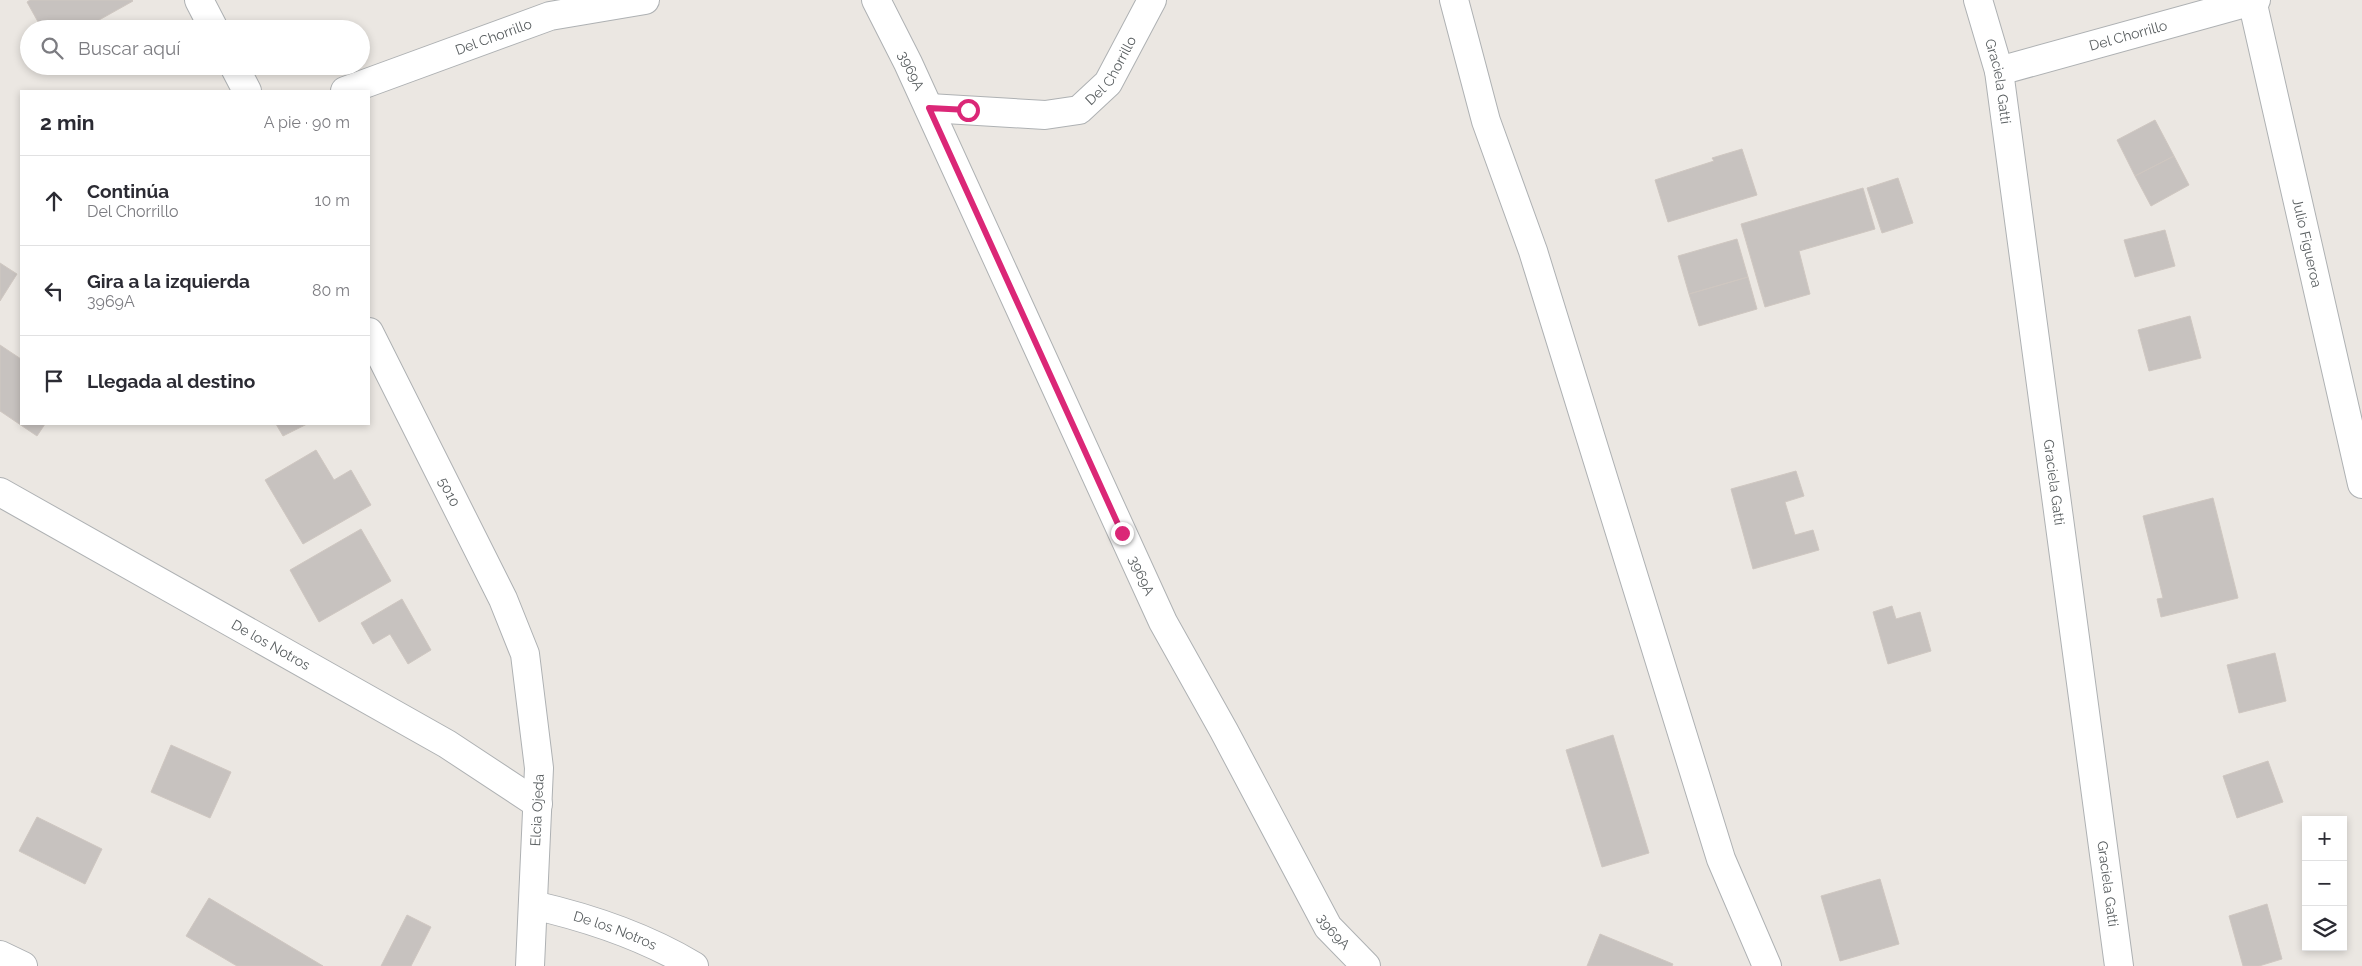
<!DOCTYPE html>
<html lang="es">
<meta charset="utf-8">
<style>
body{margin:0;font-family:Raleway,sans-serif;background:#f7f7f7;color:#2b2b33}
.controls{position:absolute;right:15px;bottom:15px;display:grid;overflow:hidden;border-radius:0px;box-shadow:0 2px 8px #0003}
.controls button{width:45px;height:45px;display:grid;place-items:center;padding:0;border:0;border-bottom:1px solid #e1e1e2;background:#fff;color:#2b2b33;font:25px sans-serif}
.stop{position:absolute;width:15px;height:15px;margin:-11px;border:4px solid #db2777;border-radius:50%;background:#fff}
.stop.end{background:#db2777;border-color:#fff;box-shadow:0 1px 5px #0008}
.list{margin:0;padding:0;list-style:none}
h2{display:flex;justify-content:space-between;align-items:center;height:65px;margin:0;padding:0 20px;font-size:21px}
h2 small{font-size:16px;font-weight:400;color:#7c7c81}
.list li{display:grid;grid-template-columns:32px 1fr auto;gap:15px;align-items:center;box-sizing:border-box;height:90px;padding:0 20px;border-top:1px solid #e1e1e2}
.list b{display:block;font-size:19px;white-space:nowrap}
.list p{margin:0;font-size:16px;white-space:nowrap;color:#7c7c81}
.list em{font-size:16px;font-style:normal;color:#7c7c81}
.icon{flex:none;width:28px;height:28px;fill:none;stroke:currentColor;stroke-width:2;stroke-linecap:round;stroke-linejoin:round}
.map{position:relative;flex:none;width:2362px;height:966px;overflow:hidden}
.search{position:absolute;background:#fff;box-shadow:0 2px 8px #0003;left:20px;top:20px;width:350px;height:55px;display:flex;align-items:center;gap:12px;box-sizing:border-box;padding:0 18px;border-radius:28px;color:#7c7c81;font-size:19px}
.panel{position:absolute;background:#fff;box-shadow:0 2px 8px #0003;left:20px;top:90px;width:350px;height:335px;border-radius:0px}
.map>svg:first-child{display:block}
</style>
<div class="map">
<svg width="2362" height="966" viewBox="0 0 2362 966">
<rect width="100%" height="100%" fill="#ebe7e2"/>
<path fill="#c7c2bf" stroke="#cfc7c1" d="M30 0H132L133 1 83 29H42L27 2Z
M2155 120 2174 156 2135 176 2117 140Z
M1742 149 1757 195 1668 222 1655 180 1714 161 1712 158Z
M2174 156 2189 185 2151 206 2135 176Z
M1898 178 1913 223 1882 233 1867 188Z
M1863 188 1875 229 1799 251 1810 294 1765 307 1741 224Z
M2165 230 2175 266 2135 277 2124 240Z
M1737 239 1748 277 1689 294 1678 256Z
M0 263 17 274 0 301Z
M1748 277 1757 309 1699 326 1689 294Z
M2190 316 2201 358 2149 371 2138 330Z
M0 345 21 359V424H45L37 436 0 411Z
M276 424H307L283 436Z
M316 450 334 480 351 470 371 505 303 544 265 480Z
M1796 471 1804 496 1785 502 1795 535 1813 530 1819 550 1753 569 1731 489Z
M2213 498 2238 598 2161 617 2157 599 2163 598 2143 516Z
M361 529 391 581 319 622 290 570Z
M402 599 431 650 408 664 390 634 373 644 361 623Z
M1892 606 1896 619 1920 612 1931 651 1888 664 1873 612Z
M2275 653 2286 701 2239 713 2227 665Z
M1613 735 1649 853 1602 867 1566 750Z
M171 745 231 772 210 818 151 792Z
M2268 761 2283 802 2237 818 2223 776Z
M37 817 102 849 85 884 19 851Z
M1880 879 1899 944 1840 961 1821 896Z
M209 898 323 966H237L186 936Z
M2267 904 2282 959 2259 966H2243L2229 916Z
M407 915 431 927 411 966H381Z
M1600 934 1673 964 1672 966H1587Z"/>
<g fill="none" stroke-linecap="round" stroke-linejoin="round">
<defs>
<g id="minor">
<path d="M199 0 214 29"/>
<path id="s1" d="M876 0 908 63 1163 622 1224 731 1328 927 1366 966"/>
<path d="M1454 0 1486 121 1533 251 1721 859 1767 966"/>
<path id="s2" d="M1978 0 1999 71 2119 966"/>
<path id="s3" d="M2252 0 2362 484"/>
<path d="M234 66 247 91"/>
<path id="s4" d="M1999 71 2256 0"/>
<path id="s5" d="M345 91 550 16 645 0"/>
<path id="s6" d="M929 108 1045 115 1079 110 1108 83 1152 0"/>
<path id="s7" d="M369 332 503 599 525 654 539 768 530 966"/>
<path id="s8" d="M0 492 447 744 538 804"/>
<path id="s9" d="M533 905C590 918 644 936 694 966"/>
<path d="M0 955 23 966"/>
</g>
</defs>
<use href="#minor" stroke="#aeb1b3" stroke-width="30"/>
<use href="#minor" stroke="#fff" stroke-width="28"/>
</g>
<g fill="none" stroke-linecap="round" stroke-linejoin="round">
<path stroke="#db2777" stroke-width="6" d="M968 110 929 108 1122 533"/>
</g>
<g text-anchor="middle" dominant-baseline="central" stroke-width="4.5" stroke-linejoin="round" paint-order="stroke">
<g font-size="14" fill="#5a5f61" stroke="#fff">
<text stroke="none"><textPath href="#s4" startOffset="134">Del Chorrillo</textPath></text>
<text stroke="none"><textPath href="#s5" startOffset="158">Del Chorrillo</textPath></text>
<text stroke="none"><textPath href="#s6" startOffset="202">Del Chorrillo</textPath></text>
<text stroke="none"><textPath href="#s1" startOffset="79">3969A</textPath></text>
<text stroke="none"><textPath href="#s2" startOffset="84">Graciela Gatti</textPath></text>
<text stroke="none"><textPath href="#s3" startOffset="249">Julio Figueroa</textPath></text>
<text stroke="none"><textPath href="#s2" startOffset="489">Graciela Gatti</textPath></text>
<text stroke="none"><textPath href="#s7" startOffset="179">5010</textPath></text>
<text stroke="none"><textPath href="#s1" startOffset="634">3969A</textPath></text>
<text stroke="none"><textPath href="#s8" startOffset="311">De los Notros</textPath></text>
<text transform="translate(537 810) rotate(-87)">Elcia Ojeda</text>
<text stroke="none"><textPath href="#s2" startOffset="894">Graciela Gatti</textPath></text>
<text stroke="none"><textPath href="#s1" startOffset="1039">3969A</textPath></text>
<text stroke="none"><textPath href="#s9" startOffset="86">De los Notros</textPath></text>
</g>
</g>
</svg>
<div class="controls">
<button>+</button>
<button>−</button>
<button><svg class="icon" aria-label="layers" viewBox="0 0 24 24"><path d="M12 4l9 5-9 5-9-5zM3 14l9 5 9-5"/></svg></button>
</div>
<div class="stop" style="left:968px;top:110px"></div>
<div class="stop end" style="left:1122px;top:533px"></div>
<div class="search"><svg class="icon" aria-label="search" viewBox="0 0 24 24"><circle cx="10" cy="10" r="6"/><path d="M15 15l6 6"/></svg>Buscar aquí</div>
<section class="panel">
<h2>2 min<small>A pie · 90 m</small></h2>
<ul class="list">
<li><svg class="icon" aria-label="ahead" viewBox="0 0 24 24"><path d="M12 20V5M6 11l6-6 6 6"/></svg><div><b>Continúa</b><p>Del Chorrillo</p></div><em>10 m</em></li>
<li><svg class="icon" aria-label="left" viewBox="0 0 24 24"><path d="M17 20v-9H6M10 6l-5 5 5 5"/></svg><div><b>Gira a la izquierda</b><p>3969A</p></div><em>80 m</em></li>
<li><svg class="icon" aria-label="arrive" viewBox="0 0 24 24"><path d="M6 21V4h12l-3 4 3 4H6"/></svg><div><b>Llegada al destino</b></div></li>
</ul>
</section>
</div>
